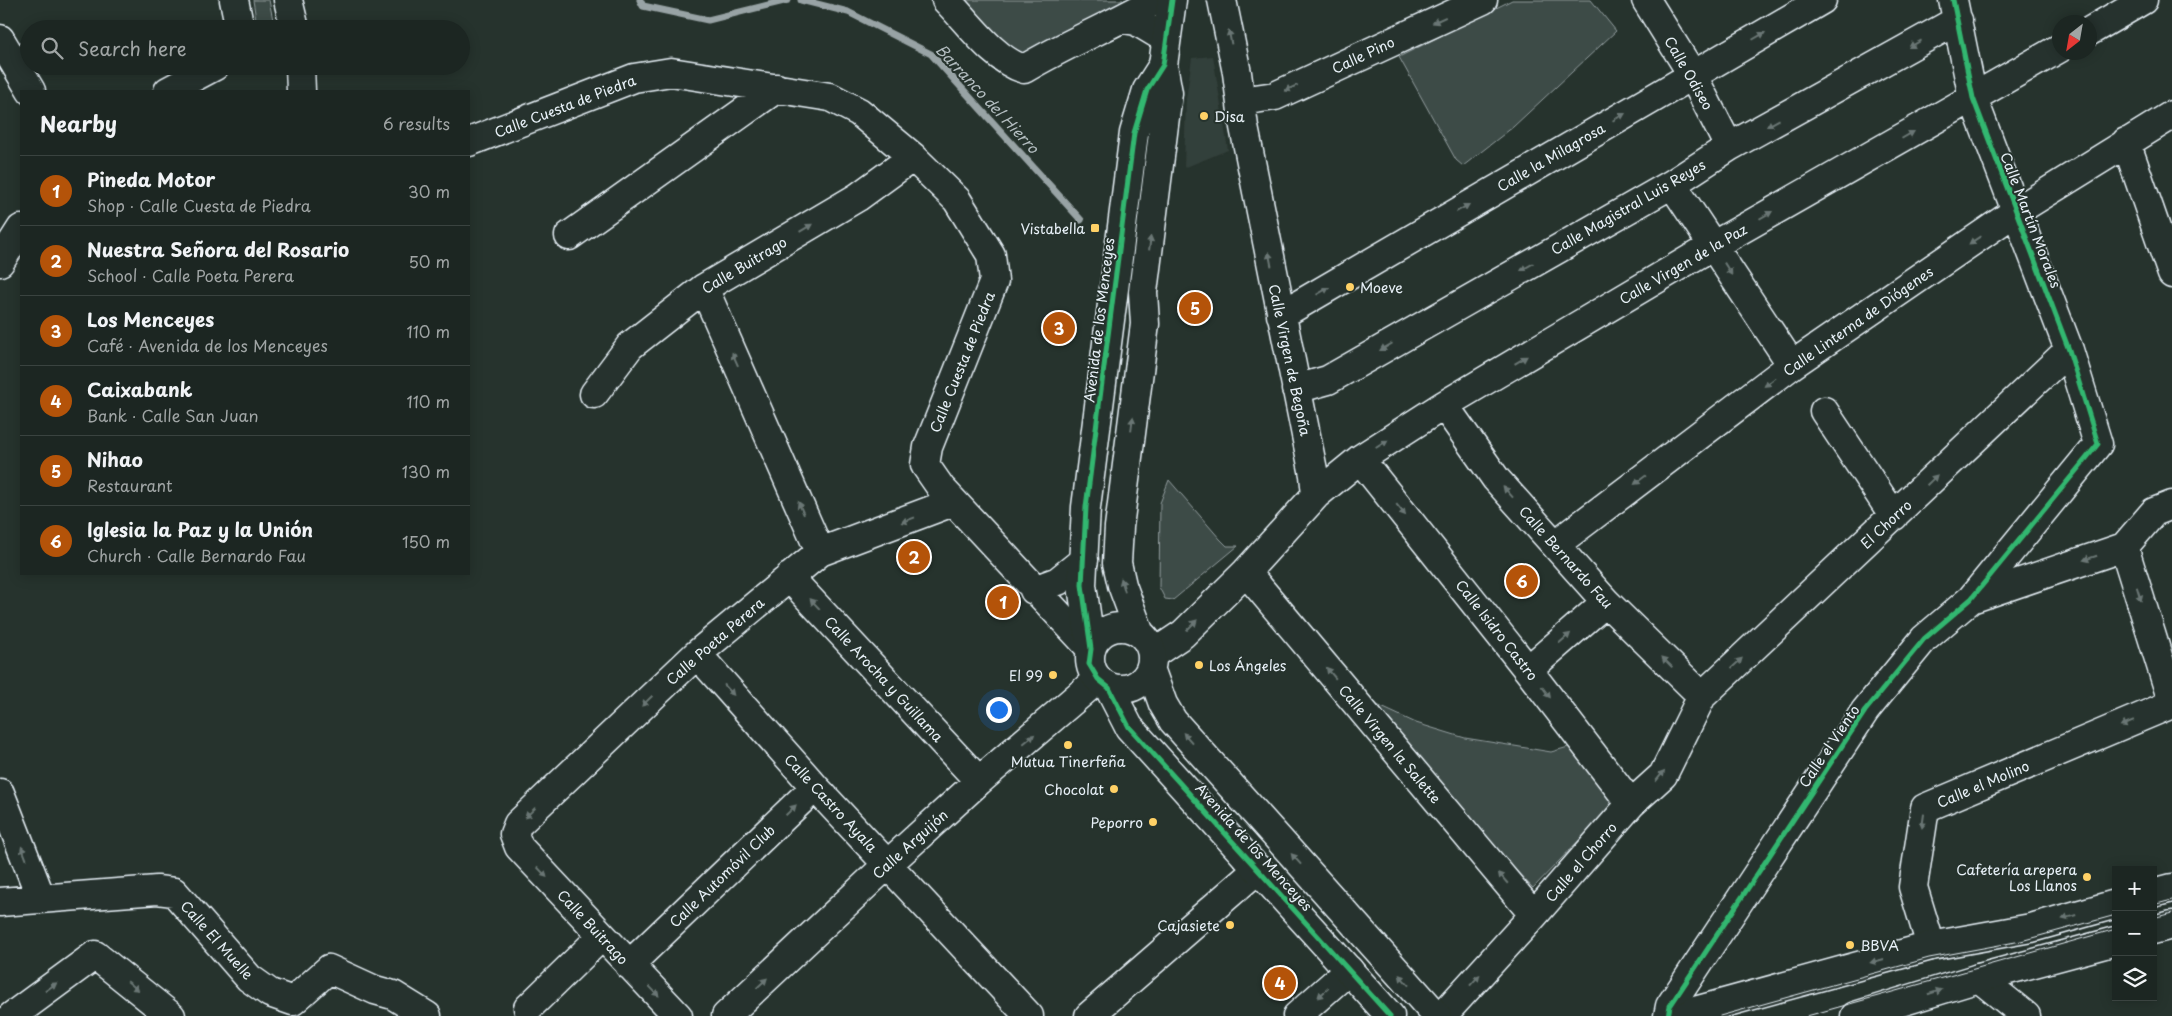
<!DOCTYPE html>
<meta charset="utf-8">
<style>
body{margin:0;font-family:"Playpen Sans",sans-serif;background:#29322f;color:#f1f3f6}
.controls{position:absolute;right:15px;bottom:15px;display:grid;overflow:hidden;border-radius:0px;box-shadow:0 2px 12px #0003}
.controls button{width:45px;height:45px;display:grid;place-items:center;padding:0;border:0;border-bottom:1px solid #3a4340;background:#1c2622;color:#f1f3f6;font:25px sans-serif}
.compass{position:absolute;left:2052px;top:15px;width:45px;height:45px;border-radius:50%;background:#1c2622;box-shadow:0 2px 12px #0003;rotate:211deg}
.you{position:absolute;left:998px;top:709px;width:18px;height:18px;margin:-12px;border:4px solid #fff;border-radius:50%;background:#1a73e8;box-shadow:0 0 0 8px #1a73e833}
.badge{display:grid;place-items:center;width:32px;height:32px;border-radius:50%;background:#b45309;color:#fff;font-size:16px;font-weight:700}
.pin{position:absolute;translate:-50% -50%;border:2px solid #fff;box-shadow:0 1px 5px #0006}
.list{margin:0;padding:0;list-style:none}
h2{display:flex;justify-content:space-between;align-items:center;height:65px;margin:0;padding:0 20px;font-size:21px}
h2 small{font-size:16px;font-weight:400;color:#a0a5a5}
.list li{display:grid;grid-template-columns:32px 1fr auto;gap:15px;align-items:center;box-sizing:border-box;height:70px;padding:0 20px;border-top:1px solid #3a4340}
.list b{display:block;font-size:19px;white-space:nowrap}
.list p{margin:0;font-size:16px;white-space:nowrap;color:#a0a5a5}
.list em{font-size:16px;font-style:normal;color:#a0a5a5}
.icon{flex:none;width:28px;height:28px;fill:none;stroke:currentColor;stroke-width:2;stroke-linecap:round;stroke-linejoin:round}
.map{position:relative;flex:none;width:2172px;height:1016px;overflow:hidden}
.search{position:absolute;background:#1c2622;box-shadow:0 2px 12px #0003;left:20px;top:20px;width:450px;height:55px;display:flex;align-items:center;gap:12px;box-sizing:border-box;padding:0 18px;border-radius:28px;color:#a0a5a5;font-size:19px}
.panel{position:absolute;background:#1c2622;box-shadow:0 2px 12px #0003;left:20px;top:90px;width:450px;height:485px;border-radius:0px}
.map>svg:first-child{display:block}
</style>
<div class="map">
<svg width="2172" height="1016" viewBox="0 0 2172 1016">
<rect width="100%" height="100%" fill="#26332d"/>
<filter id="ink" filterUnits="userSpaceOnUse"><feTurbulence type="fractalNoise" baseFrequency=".02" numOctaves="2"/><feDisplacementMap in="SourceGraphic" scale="10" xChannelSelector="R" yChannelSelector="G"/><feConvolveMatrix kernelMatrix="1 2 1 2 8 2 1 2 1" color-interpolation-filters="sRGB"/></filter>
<g filter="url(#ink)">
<path fill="#333f3a" d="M1213 56 1228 150 1184 168 1186 99 1192 58Z"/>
<path fill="#3e4b47" stroke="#939ea0" d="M253 0H269L274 25 257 26Z
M957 0H1127L1015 62Z
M1512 0H1591L1616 31 1513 127 1463 166 1456 160 1399 57Z
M1169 480 1220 539 1227 546H1238L1173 600 1165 599 1159 587 1160 503Z
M1377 705 1416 723 1465 738 1551 752 1572 746 1614 804 1533 888 1501 855Z"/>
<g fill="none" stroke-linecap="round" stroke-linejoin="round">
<path stroke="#98a3a5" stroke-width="7" d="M640 0 643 6 708 20 788 0
M801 0 848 12 931 54 1081 220"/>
<defs>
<path id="street" d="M234 0 240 29
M288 0 295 29
M946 0C968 22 994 60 1024 69 1067 43 1113 25 1156 0
M1222 0 1237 73 1244 127 1314 475 1316 495
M1646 0 1692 74 1729 147
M1123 19 1136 21 1166 39
M2090 31 2143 0
M0 39 31 91
M300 66 301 91
M168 91 215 66
M1241 101 1275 96 1483 0
M469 142 634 78 671 72 830 97 859 112 913 157 957 200 991 255 994 281 928 447 925 465 941 488 1091 649
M2126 142 2172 274
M1672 184 1792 365
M569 236 777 88
M0 262 21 229
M704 288 820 552
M1281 315 1822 0
M1296 389 1328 380 1672 184 1729 147 1958 20
M594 394 630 346 704 288 858 197 913 157
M1444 405 1496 479 1606 602 1702 696
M1824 411 1894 516
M1360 459 1528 670 1631 804
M1556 544 1792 365 2015 212 2172 115
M2124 547 2172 701
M1246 572 1534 915
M789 577 979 781
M1034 590 1058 581 1084 560
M1971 599 2124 547 2154 512 2172 505
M697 654 815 787 1029 1016
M1153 654 1183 634 1246 572 1316 495 1360 459 1444 405 1714 245 2060 48
M1528 670 1606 602
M0 793 41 898
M0 902 157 890 174 892 249 978 270 993 293 1001 329 969 375 990 393 995 427 1016
M1931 946 1913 887 1925 808 2172 704
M629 965 815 787
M1979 978 2026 1016
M528 1008 602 936
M12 1016 95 955 171 1016
M678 1016 519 847 514 834 518 824 697 654 820 552 953 502
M726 1016 888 864 979 781 1098 679
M1089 1016 1258 869
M1297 1016 1349 970
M1442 1016 1534 915 1631 804 1663 775 1702 696 2069 350
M1668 1016 1670 1006 1865 711 1924 639 1971 599 2098 444 2069 350 1973 98 1953 0"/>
<path id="secondary" d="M1090 658a31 31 0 1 1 62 0a31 31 0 1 1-62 0Z
M1139 631 1122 585 1117 563 1119 527 1145 324 1143 292 1168 93 1163 65 1172 0
M1091 649 1082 585 1086 507 1134 133 1147 90 1163 65
M1151 671 1163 704 1173 721 1437 1016
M1109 688 1129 727 1390 1016
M2153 893 2172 888
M2153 930 2172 925
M1686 1016 1695 1011 1931 946 2031 928 2116 904
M1855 1016 1979 978 2116 941"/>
</defs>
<use href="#street" stroke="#e8f1f8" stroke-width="31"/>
<use href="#secondary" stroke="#e8f1f8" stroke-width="31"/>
<use href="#street" stroke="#26332d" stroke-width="28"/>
<use href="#secondary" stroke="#26332d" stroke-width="28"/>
<path stroke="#e8f1f8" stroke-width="1" d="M2153 905 2172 900
M2153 918 2172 913
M1720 1016 1929 958 2021 941 2116 915
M1807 1016 2116 929"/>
<defs>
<path id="cycleway" d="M1172 0 1163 65 1147 90 1134 133 1086 507 1082 585 1091 649 1089 664 1098 679 1109 688 1129 727 1390 1016
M1668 1016 1670 1006 1865 711 1924 639 1971 599 2098 444 2069 350 1973 98 1953 0"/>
</defs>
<use href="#cycleway" stroke="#26332d" stroke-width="8"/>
<use href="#cycleway" stroke="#33b770" stroke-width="5"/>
</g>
<defs><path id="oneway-solid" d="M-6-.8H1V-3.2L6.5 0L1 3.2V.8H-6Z" transform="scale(1.25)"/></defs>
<g fill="#6a7674">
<use href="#oneway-solid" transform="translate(1439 20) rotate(155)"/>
<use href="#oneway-solid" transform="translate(1759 36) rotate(-30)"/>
<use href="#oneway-solid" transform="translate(1230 37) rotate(-101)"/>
<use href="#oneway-solid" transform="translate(1915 44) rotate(151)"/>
<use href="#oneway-solid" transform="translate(1291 88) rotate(155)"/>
<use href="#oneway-solid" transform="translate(1619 117) rotate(-30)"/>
<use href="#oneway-solid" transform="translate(1773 123) rotate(151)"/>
<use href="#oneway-solid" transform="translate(1908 135) rotate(-30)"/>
<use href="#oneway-solid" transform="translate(1463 208) rotate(-30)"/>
<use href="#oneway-solid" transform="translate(1766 215) rotate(-30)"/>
<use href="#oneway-solid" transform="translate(806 228) rotate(-31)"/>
<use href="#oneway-solid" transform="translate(1975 240) rotate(146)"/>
<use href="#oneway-solid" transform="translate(1150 243) rotate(-83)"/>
<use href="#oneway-solid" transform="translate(1270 259) rotate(-101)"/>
<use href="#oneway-solid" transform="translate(1527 267) rotate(150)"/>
<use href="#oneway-solid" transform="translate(1728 269) rotate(58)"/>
<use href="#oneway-solid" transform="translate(1323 291) rotate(-30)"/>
<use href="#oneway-solid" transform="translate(1386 347) rotate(150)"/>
<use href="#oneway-solid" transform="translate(735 359) rotate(-114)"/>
<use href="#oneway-solid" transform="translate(1521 360) rotate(-31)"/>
<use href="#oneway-solid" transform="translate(1770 382) rotate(143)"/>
<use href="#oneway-solid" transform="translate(1132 424) rotate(-83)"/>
<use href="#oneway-solid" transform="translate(1382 444) rotate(-32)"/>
<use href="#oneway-solid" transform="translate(1640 480) rotate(143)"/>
<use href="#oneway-solid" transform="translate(1932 480) rotate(-44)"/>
<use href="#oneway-solid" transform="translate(1508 492) rotate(-132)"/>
<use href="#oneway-solid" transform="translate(801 508) rotate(-114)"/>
<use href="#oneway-solid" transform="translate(1401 510) rotate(51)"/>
<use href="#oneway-solid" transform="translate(908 520) rotate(159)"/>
<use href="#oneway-solid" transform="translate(2090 558) rotate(162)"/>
<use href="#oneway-solid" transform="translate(1123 585) rotate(-106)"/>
<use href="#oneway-solid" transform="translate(2139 594) rotate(73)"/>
<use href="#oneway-solid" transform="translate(815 604) rotate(-133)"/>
<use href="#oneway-solid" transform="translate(1192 625) rotate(-45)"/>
<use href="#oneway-solid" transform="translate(1565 638) rotate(-41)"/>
<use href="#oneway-solid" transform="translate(1667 662) rotate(-135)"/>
<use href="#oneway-solid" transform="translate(1737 663) rotate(-43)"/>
<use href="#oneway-solid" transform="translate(1331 673) rotate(-130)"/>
<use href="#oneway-solid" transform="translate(729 690) rotate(48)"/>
<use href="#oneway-solid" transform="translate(1546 692) rotate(53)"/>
<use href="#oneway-solid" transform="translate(647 701) rotate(136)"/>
<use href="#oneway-solid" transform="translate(2127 723) rotate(157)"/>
<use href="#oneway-solid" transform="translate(1188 738) rotate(-132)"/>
<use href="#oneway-solid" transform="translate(1029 739) rotate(-40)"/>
<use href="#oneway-solid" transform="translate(1660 776) rotate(-51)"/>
<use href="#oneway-solid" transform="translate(791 810) rotate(-44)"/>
<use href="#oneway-solid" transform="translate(530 813) rotate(136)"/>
<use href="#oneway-solid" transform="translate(1923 821) rotate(98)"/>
<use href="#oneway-solid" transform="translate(24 853) rotate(-111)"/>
<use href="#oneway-solid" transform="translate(1296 859) rotate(-132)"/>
<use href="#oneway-solid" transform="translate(542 872) rotate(47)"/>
<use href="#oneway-solid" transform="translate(1503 878) rotate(-130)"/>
<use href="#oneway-solid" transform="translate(2069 917) rotate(164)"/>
<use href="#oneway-solid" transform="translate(1877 961) rotate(165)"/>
<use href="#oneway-solid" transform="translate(1404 980) rotate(-132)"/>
<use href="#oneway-solid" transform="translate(1475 980) rotate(-48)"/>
<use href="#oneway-solid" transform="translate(762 983) rotate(-43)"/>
<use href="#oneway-solid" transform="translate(133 986) rotate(39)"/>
<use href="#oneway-solid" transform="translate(51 987) rotate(-36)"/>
<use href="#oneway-solid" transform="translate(654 991) rotate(46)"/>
<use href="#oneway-solid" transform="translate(1935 992) rotate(-17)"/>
<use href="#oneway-solid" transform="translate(1323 993) rotate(138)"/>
</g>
</g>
<g fill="#ffd166" stroke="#26332d" stroke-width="2">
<circle cx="1204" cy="116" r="5"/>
<rect x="1090" y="223" width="10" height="10" rx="2.5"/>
<circle cx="1350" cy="287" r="5"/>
<circle cx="1199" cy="665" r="5"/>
<circle cx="1053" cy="675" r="5"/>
<circle cx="1068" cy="745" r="5"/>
<circle cx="1114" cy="789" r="5"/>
<circle cx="1153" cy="822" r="5"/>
<circle cx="2087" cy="877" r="5"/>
<circle cx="1230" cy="925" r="5"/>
<circle cx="1850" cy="945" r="5"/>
</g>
<g text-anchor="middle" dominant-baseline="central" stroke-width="4" stroke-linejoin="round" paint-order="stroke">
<g font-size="14" fill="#e8f1f8" stroke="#26332d">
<text transform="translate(1363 55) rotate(-25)">Calle Pino</text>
<text transform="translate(1689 73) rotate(60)">Calle Odiseo</text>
<text transform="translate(565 106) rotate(-21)">Calle Cuesta de Piedra</text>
<text transform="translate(1551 157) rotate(-30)">Calle la Milagrosa</text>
<text transform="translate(1628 207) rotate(-30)">Calle Magistral Luis Reyes</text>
<text transform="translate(2031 220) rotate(69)">Calle Martín Morales</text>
<text transform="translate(1683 264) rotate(-30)">Calle Virgen de la Paz</text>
<text transform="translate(744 265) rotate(-31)">Calle Buitrago</text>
<text transform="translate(1099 320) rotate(-83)">Avenida de los Menceyes</text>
<text transform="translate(1858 321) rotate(-35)">Calle Linterna de Diógenes</text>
<text transform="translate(1290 360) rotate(78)">Calle Virgen de Begoña</text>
<text transform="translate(962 362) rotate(-68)">Calle Cuesta de Piedra</text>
<text transform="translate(1886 524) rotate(-43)">El Chorro</text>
<text transform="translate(1566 557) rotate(48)">Calle Bernardo Fau</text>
<text transform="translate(1497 630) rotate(52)">Calle Isidro Castro</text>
<text transform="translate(715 641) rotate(-41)">Calle Poeta Perera</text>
<text transform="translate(884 679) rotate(47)">Calle Arocha y Guillama</text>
<text transform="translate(1390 744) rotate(50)">Calle Virgen la Salette</text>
<text transform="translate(1829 746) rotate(-56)">Calle el Viento</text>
<text transform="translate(1983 784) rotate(-23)">Calle el Molino</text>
<text transform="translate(831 803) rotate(47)">Calle Castro Ayala</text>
<text transform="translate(910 844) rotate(-42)">Calle Arguijón</text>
<text transform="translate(1254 847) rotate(48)">Avenida de los Menceyes</text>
<text transform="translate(1581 862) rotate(-49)">Calle el Chorro</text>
<text transform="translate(722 876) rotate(-44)">Calle Automóvil Club</text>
<text transform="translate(593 927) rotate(47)">Calle Buitrago</text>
<text transform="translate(217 940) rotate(48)">Calle El Muelle</text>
</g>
<g font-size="14" fill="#e8f1f8" stroke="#26332d" text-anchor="end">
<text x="1214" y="116" text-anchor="start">Disa</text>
<text x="1085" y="228">Vistabella</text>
<text x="1360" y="287" text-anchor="start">Moeve</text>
<text x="1209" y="665" text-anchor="start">Los Ángeles</text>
<text x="1043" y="675">El 99</text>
<text x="1068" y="761" text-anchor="middle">Mutua Tinerfeña</text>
<text x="1104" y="789">Chocolat</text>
<text x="1143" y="822">Peporro</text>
<text x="2077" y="869">Cafetería arepera<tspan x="2077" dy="16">Los Llanos</tspan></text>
<text x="1220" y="925">Cajasiete</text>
<text x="1860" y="945" text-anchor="start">BBVA</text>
</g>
<g font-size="15" font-style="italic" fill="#b3bdc0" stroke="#26332d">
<text transform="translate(988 98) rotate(47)">Barranco del Hierro</text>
</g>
</g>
</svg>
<div class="controls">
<button>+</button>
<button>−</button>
<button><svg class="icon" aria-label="layers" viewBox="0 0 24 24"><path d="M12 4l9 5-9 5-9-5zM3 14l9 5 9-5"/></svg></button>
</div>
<svg class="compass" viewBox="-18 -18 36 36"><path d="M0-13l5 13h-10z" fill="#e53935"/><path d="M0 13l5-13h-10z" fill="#a0a5a5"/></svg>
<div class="you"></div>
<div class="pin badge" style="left:1003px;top:602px">1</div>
<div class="pin badge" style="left:914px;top:557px">2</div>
<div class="pin badge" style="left:1059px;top:328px">3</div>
<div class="pin badge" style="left:1280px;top:983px">4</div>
<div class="pin badge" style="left:1195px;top:308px">5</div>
<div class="pin badge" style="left:1522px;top:581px">6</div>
<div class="search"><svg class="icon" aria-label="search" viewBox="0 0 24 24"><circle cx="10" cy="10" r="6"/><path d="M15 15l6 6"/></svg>Search here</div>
<section class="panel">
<h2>Nearby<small>6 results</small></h2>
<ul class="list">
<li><span class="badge">1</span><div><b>Pineda Motor</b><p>Shop · Calle Cuesta de Piedra</p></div><em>30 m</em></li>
<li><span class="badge">2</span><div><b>Nuestra Señora del Rosario</b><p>School · Calle Poeta Perera</p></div><em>50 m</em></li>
<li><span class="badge">3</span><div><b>Los Menceyes</b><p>Café · Avenida de los Menceyes</p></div><em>110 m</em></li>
<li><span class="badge">4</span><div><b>Caixabank</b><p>Bank · Calle San Juan</p></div><em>110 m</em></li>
<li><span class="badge">5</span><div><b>Nihao</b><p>Restaurant</p></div><em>130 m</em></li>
<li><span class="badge">6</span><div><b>Iglesia la Paz y la Unión</b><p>Church · Calle Bernardo Fau</p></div><em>150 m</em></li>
</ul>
</section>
</div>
